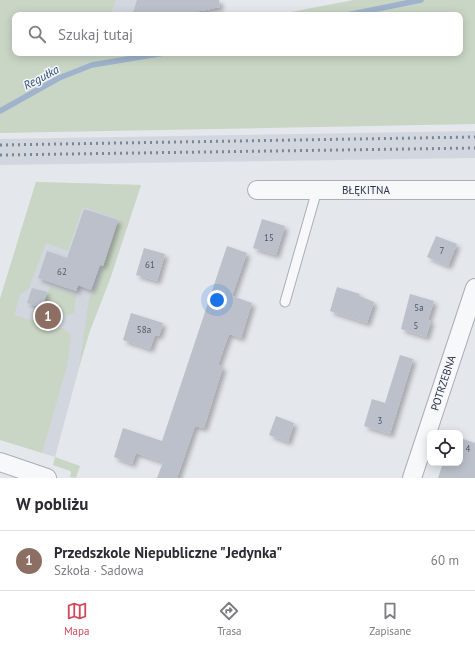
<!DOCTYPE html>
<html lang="pl">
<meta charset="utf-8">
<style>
body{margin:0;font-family:"PT Sans",sans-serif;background:#f7f7f7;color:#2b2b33}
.controls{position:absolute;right:12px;bottom:12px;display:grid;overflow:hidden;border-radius:8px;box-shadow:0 2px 10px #0003}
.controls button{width:36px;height:36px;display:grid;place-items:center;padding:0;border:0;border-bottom:1px solid #e1e1e2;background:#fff;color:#2b2b33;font:20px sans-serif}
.you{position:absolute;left:217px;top:300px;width:14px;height:14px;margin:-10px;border:3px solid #fff;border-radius:50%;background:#1a73e8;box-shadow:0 0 0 6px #1a73e833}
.badge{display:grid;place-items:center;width:26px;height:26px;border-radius:50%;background:#d1495b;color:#fff;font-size:13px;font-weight:700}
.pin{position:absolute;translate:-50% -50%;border:2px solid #fff;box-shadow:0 1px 4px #0006}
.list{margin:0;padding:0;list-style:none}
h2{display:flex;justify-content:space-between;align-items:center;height:52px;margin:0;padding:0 16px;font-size:17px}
h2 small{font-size:13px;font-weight:400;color:#7c7c81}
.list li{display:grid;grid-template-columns:26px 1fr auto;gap:12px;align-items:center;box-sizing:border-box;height:60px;padding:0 16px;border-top:1px solid #e1e1e2}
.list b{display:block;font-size:15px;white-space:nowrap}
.list p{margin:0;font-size:13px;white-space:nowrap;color:#7c7c81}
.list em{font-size:13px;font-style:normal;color:#7c7c81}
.icon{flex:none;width:22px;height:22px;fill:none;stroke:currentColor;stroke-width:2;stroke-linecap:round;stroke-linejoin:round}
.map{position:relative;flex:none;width:475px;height:478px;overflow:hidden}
.search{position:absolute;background:#fff;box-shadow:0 2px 10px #0003;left:12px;right:12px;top:12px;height:44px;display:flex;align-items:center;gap:10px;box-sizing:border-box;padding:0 14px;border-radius:8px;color:#7c7c81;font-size:15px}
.sheet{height:112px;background:#fff}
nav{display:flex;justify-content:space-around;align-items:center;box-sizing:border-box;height:56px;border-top:1px solid #e1e1e2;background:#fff;font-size:11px;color:#7c7c81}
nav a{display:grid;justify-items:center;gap:2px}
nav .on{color:#d1495b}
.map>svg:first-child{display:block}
</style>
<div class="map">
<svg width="475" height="478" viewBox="0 0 475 478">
<defs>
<filter id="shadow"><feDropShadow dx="3.5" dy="3.5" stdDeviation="2" flood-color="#0004"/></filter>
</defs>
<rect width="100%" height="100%" fill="#e4e7ec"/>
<path fill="#d2d6de" d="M116 0H206L201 15H111Z
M475 131V158L0 165V139Z
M36 182 141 185 110 279 89 331 55 457 42 453 40 449 0 435V299Z"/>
<path fill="#c9d6c5" d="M0 0H116L111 15H15V53H460V15H275L354 0H475V124L0 133Z
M36 182 141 185 110 279 90 331 79 367 89 298 95 291 120 219 83 207 68 251 46 243 29 288 20 295 14 315 58 328H63L71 335 67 366 42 453 0 440V299Z
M50 286 76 295 74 313 66 315 43 308Z
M55 457 80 466 76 478 70 477 71 472 70 471 53 465Z"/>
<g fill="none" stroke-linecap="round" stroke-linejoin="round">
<path stroke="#9fb4cc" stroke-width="5.5" d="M347 15 421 0
M0 111 59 78 92 65 164 53"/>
</g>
<path fill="#bbc0ca" filter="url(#shadow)" d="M137 0H219L220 7 181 15H132Z
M84 209 118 220 103 266 100 265 91 290 78 285 76 291 38 278 47 251 67 258Z
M262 219 285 226 276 255 253 248Z
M436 236 457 244 448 266 427 257Z
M227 246 247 253 232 296 252 303 241 338 229 334 218 365 223 367 204 428 195 426 177 478H157L163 462 136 453 132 464 114 457 123 428 162 441Z
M144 248 165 254 157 281 136 275Z
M337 287 360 294 359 296 374 302 367 323 330 311Z
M32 288 47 292 42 308 27 303Z
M410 294 434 301 428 320 431 321 426 337 401 329Z
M131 313 163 323 159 336 155 335 150 349 123 340Z
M400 355 413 359 390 434 364 426 372 399 385 403Z
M276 416 294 423 288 442 269 435Z
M460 438 475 443V478H438L443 463H460Z"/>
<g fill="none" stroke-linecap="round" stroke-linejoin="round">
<defs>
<path id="lane" d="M285 302 317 190"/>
<path id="street" d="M257 190H475
M0 462 47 478
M412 478 475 288"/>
</defs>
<use href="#lane" stroke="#a9aeb7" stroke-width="11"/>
<use href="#street" stroke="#a9aeb7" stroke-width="20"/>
<use href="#lane" stroke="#f7f8fa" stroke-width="9"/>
<use href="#street" stroke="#f7f8fa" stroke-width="18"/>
<path stroke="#7d8696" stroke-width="3" stroke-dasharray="2 4" stroke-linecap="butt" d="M0 145 475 137
M0 155 475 148"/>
</g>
<g text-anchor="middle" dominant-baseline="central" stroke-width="3" stroke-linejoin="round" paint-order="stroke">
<g font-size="9" fill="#4f5766">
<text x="269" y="237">15</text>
<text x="442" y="250">7</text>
<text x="150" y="264">61</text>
<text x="62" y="271">62</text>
<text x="419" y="307">5a</text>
<text x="416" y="325">5</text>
<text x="144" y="329">58a</text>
<text x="380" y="420">3</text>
<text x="468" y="448">4</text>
</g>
<g font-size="11" fill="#2b3445" stroke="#f4f6f9">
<text x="366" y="190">BŁĘKITNA</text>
<text transform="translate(443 383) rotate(-72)">POTRZEBNA</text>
</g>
<g font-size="12" font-style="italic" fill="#34527a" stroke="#f4f6f9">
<text transform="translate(41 77) rotate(-28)">Regułka</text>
</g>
</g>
</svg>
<div class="controls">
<button><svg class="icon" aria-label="locate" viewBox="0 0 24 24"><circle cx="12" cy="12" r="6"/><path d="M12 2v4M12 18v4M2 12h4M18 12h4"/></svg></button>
</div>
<div class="you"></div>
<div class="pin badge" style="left:48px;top:316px;background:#8d6e63">1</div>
<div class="search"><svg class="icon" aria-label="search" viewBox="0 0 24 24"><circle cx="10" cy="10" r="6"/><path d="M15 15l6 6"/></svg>Szukaj tutaj</div>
</div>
<section class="sheet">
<h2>W pobliżu<small></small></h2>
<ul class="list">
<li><span class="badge" style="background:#8d6e63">1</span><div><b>Przedszkole Niepubliczne &quot;Jedynka&quot;</b><p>Szkoła · Sadowa</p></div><em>60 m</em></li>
</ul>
</section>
<nav>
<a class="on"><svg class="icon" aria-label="map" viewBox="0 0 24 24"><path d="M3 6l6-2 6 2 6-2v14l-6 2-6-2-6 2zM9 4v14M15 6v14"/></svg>Mapa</a>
<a><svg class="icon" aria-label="directions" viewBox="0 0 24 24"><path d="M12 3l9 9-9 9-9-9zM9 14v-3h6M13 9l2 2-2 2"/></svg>Trasa</a>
<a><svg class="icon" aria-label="saved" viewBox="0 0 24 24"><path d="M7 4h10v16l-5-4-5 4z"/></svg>Zapisane</a>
</nav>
